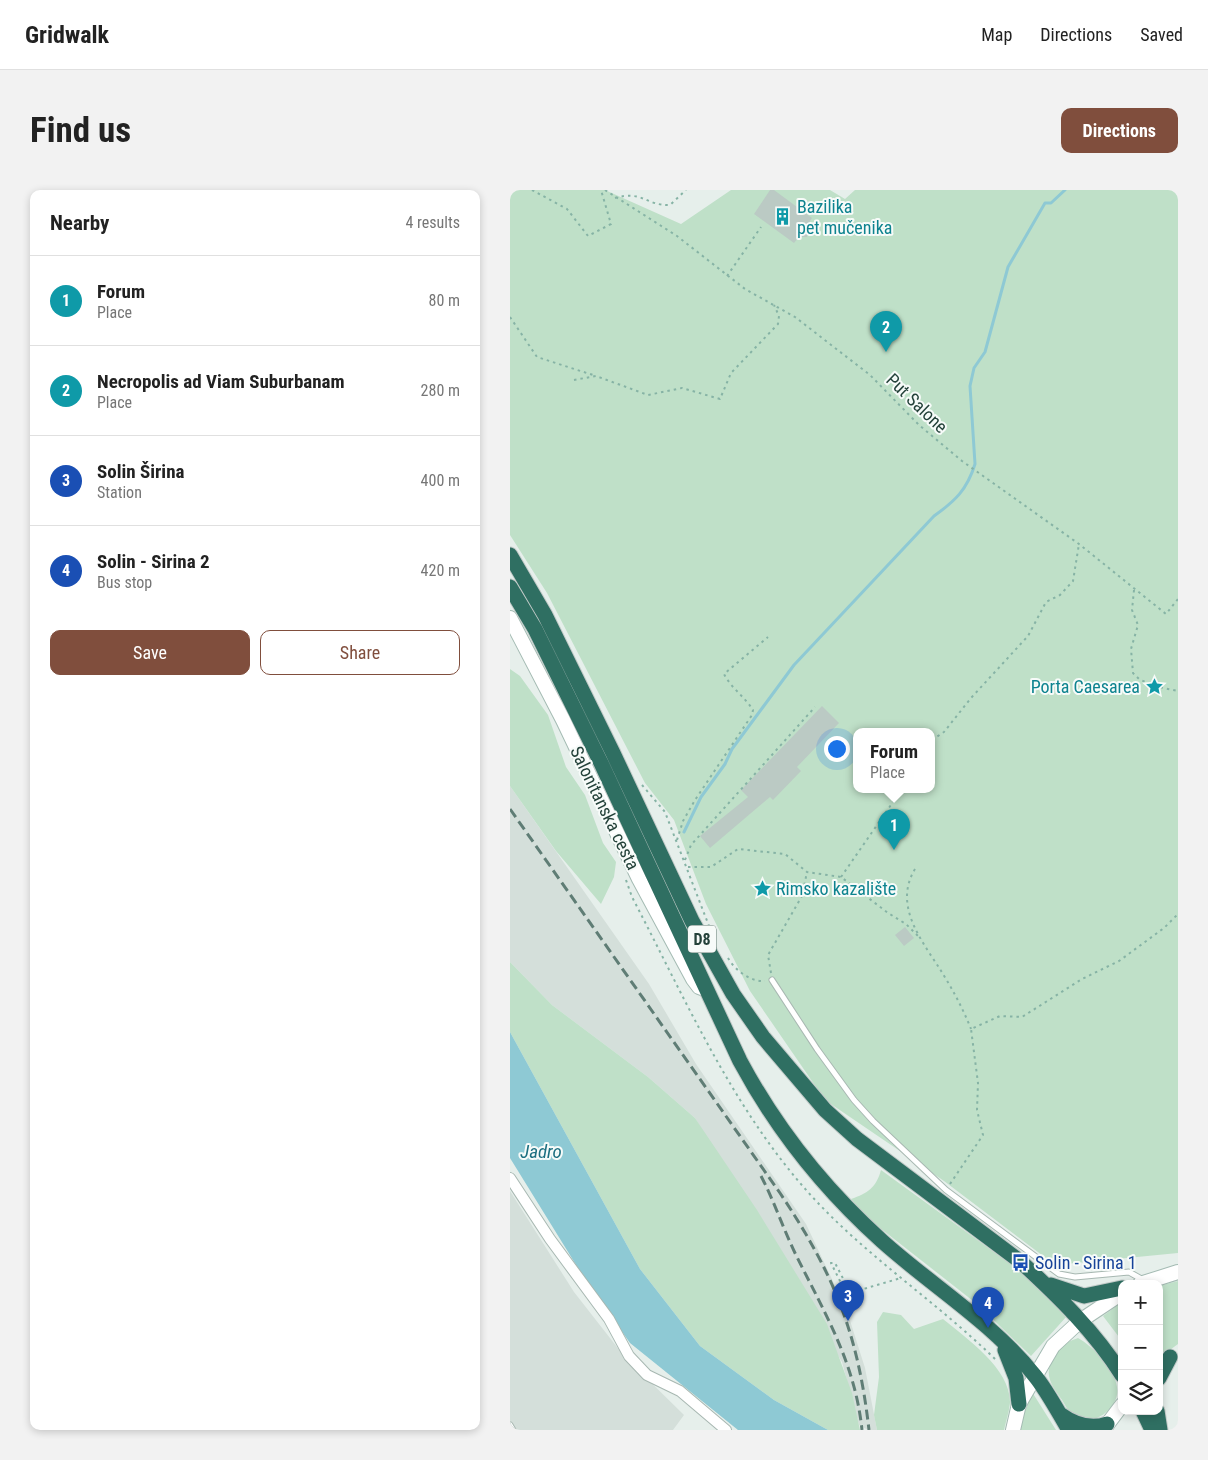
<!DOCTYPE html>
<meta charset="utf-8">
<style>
body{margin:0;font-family:"Roboto Condensed",sans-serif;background:#f2f2f2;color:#222}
.controls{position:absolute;right:15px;bottom:15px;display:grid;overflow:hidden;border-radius:10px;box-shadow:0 2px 8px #0003}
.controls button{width:45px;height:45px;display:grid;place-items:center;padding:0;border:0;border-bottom:1px solid #e0e0e0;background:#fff;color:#222;font:25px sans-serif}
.you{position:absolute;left:326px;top:558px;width:18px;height:18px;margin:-12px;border:4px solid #fff;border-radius:50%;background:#1a73e8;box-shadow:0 0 0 8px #1a73e833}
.badge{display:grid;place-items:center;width:32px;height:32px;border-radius:50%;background:#804e3d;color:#fff;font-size:16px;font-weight:700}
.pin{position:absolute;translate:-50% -41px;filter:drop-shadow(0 1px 2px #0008)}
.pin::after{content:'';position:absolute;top:26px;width:18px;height:15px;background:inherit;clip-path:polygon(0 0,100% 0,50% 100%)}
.popup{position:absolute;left:343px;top:538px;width:82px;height:65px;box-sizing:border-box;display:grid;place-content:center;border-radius:10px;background:#fff;filter:drop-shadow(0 1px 4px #0005);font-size:16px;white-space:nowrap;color:#767676}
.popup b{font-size:19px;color:#222}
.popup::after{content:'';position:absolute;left:50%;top:100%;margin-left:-10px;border:10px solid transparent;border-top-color:#fff}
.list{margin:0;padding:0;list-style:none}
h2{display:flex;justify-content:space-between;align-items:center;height:65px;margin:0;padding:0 20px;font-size:21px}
h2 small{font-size:16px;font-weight:400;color:#767676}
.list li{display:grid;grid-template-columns:32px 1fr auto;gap:15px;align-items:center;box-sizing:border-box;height:90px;padding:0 20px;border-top:1px solid #e0e0e0}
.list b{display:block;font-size:19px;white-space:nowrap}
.list p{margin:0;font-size:16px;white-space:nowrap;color:#767676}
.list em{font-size:16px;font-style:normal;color:#767676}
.actions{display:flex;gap:10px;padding:15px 20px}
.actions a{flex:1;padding:11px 0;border:1px solid #804e3d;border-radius:10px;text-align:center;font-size:18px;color:#804e3d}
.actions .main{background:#804e3d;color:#fff}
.icon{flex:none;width:28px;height:28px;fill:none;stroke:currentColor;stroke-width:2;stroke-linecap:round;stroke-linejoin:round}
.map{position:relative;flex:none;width:668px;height:1240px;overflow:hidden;border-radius:10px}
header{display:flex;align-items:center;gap:30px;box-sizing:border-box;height:70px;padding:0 25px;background:#fff;border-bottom:1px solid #e0e0e0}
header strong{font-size:24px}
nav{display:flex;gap:28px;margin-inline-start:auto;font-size:18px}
.intro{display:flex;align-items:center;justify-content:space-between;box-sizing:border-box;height:120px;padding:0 30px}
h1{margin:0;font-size:35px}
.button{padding:12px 22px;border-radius:10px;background:#804e3d;color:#fff;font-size:18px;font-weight:700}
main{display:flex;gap:30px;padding:0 30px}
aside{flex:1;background:#fff;border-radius:10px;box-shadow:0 2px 8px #0003}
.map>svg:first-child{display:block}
</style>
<header>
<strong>Gridwalk</strong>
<nav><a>Map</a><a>Directions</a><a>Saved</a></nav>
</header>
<div class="intro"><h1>Find us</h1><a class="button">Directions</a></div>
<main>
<aside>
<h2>Nearby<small>4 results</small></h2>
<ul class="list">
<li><span class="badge" style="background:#0f9aa8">1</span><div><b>Forum</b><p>Place</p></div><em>80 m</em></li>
<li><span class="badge" style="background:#0f9aa8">2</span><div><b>Necropolis ad Viam Suburbanam</b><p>Place</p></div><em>280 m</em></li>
<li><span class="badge" style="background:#1a4fb4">3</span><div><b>Solin Širina</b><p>Station</p></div><em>400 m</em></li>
<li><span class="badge" style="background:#1a4fb4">4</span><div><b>Solin - Sirina 2</b><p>Bus stop</p></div><em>420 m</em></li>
</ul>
<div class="actions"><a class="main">Save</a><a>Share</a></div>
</aside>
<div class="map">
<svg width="668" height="1240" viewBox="0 0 668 1240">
<rect width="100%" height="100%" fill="#e6efeb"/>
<path fill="#d4dfda" d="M0 596 139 794 186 874 296 1034 337 1121 355 1178 367 1240H358L349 1235 332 1172 185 928 138 887 42 815 0 772Z
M0 1001 64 1102 114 1166 174 1225 163 1240H0Z"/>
<path fill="#bfe0c8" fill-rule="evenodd" d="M0 0H95L171 34 221 0H320L335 9 345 0H668V1063L545 1075 434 991 315 910 240 801 196 714 164 630 135 593 37 403 0 345ZM346 541H422V599H346Z
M0 479 10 486 38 525 56 577 75 605 93 653 106 672 104 687 91 714 46 661 0 596Z
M0 772 42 815 138 887 185 928 247 1020 317 1134 342 1203 350 1240H318L264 1210 190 1156 130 1079 0 842Z
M371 980 517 1086 557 1126 521 1166 467 1114 356 1027 341 1009C358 1003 366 998 371 980Z
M668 1091V1154L649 1168V1096Z
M612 1112V1151L593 1126Z
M373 1122 391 1125 404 1139 433 1129C457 1149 501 1179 500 1213 499 1222 496 1231 494 1240H367L364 1225 369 1187 367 1132Z
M568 1148C584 1157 611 1184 607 1205 603 1223 579 1238 563 1226 559 1222 555 1215 552 1210 546 1201 537 1191 539 1179 542 1161 551 1154 568 1148Z
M522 1202 546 1240H509L513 1218Z"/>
<path fill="#8ec9d4" d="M0 842 130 1079 190 1156 264 1210 318 1240H228L120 1153 76 1091 0 968Z"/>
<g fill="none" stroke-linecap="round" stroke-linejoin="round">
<path stroke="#8ec9d4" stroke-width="3" d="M174 642 191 607 215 574 222 559 284 475 424 326C445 311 457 300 465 274L460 196 464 178 475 162 498 77 535 13H541L555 0"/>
</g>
<path fill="#bbcac4" d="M260 0H264L302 28 296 37 299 40 297 47H289L284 53 244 24Z
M312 516 329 533 287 577 291 581 263 610 260 607 200 658 190 646 238 607 231 600Z
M395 737 404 748 394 756 385 745Z"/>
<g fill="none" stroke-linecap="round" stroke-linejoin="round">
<defs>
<path id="lane" d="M262 790 307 859 344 910 363 931 436 1000 549 1084 565 1087 619 1082 635 1091
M0 1235 3 1240"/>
<path id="street" d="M0 988 40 1049 99 1129 119 1166 137 1185 170 1201 216 1240"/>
<path id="secondary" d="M0 428 53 530 129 689 183 789 189 797 197 800
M630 1094 668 1082
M503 1240 509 1214 543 1156 570 1131 612 1103
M593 1240 612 1215"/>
<path id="highway" d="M0 365 35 425 103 563 182 731 223 804 253 847 315 920 347 949 511 1072C548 1106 585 1142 612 1185
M0 397 25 439 91 573 230 871C267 940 313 998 372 1051 422 1096 482 1132 525 1186 538 1202 548 1222 559 1240
M541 1095 574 1106 612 1098
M495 1160 506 1188 509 1214
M649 1188 660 1167
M633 1221 642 1240
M647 1221 650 1240
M550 1224C564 1234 580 1240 597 1234"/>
</defs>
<use href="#lane" stroke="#a8b8b2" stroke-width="7"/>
<use href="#street" stroke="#a8b8b2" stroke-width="12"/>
<use href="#secondary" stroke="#a4bbb3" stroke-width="16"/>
<use href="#highway" stroke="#c2cac8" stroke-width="17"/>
<path stroke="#86b3a5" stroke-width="2" stroke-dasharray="2.5 4" stroke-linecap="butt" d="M22 0 57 19 78 46 101 34 91 0
M95 0 167 46 235 99 285 127 360 185 409 235 452 271 569 354 656 424 668 409
M105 8C133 0 136 16 160 15L176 0
M217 86 251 37
M0 127 27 167 83 185
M64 190 86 186 138 205 172 198 210 209 221 183 268 134 269 126 264 115
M624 400 622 420 628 435 621 459 623 483 629 489 644 496 668 501
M422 550 434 542 461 508 518 446 536 412 550 405 563 391 569 354
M132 595 155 622 199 736
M167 650 173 631 185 610 242 525 243 520C235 507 221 498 214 484L258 447
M175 670 181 655 305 517
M178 677H201L228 659 275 664 297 682 331 687 378 723 396 734 409 747
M405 679C382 717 414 753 433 784 444 802 453 819 461 839
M331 687 392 599
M116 690 122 707C177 812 225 925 308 1013 362 1070 430 1115 486 1170
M218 768C225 780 240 792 255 791
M261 783 258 765 292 706 297 682
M440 994 473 945 467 920 468 893 461 839 490 826 512 827 572 789 609 771 654 738 668 724
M333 1102 335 1101 321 1073H325L339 1100 343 1102 391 1088
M336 1108 343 1102"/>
<use href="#lane" stroke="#fff" stroke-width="5"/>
<use href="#street" stroke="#fff" stroke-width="10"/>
<use href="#secondary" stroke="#fff" stroke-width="14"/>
<use href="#highway" stroke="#2f6f62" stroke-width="15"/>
<path stroke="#5f7d75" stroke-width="3" stroke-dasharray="10 5" stroke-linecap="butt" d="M0 619 270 1003C324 1084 348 1143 359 1240
M251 986C264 1011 273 1038 285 1063 314 1122 345 1172 352 1240"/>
</g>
<defs>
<symbol id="building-bare" viewBox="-9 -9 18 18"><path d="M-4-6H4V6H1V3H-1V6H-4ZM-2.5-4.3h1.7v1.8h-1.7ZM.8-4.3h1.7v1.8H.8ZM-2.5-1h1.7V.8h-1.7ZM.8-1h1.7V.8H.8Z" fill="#0f9aa8" stroke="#f7fbf9" stroke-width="2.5" paint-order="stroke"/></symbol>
<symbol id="sight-bare" viewBox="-9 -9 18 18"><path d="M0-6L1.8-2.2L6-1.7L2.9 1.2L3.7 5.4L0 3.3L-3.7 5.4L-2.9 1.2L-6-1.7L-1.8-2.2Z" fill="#0f9aa8" stroke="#f7fbf9" stroke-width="2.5" paint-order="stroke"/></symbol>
<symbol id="bus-bare" viewBox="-9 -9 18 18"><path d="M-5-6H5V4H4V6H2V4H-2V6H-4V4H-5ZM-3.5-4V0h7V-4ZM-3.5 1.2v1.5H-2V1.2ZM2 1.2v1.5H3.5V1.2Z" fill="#1a4fb4" stroke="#f7fbf9" stroke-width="2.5" paint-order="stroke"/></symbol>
</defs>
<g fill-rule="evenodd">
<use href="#building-bare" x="260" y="14" width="25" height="25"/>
<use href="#sight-bare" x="632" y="484" width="25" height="25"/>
<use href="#sight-bare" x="240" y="686" width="25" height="25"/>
<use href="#bus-bare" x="498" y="1060" width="25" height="25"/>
</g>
<g text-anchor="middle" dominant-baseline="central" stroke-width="4" stroke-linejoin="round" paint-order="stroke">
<rect fill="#f7fbf9" stroke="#637a73" stroke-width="1" x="178" y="735.5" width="28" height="27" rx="4"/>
<g font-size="16" font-weight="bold" fill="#24423a">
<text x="192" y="749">D8</text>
</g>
<g font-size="18" fill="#0d838f" stroke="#f7fbf9" text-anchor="start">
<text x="287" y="16">Bazilika<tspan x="287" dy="21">pet mučenika</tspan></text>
<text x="630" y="496" text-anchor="end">Porta Caesarea</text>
<text x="266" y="698">Rimsko kazalište</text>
</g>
<g font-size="18" fill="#24423a" stroke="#f7fbf9">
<text transform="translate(407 213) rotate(44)">Put Salone</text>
<text transform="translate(95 618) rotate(64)">Salonitanska cesta</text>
</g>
<g font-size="18" fill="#164399" stroke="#f7fbf9" text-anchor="start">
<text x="525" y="1072">Solin - Sirina 1</text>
</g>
<g font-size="19" font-style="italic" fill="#1c6f80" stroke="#f7fbf9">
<text x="31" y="961">Jadro</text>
</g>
</g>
</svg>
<div class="controls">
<button>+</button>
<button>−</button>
<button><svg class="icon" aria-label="layers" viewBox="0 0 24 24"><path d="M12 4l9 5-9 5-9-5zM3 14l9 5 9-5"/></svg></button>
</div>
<div class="you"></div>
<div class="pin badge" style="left:384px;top:660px;background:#0f9aa8">1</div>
<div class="popup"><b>Forum</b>Place</div>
<div class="pin badge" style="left:376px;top:162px;background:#0f9aa8">2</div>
<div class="pin badge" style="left:338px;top:1131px;background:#1a4fb4">3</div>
<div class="pin badge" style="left:478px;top:1138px;background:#1a4fb4">4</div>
</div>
</main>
